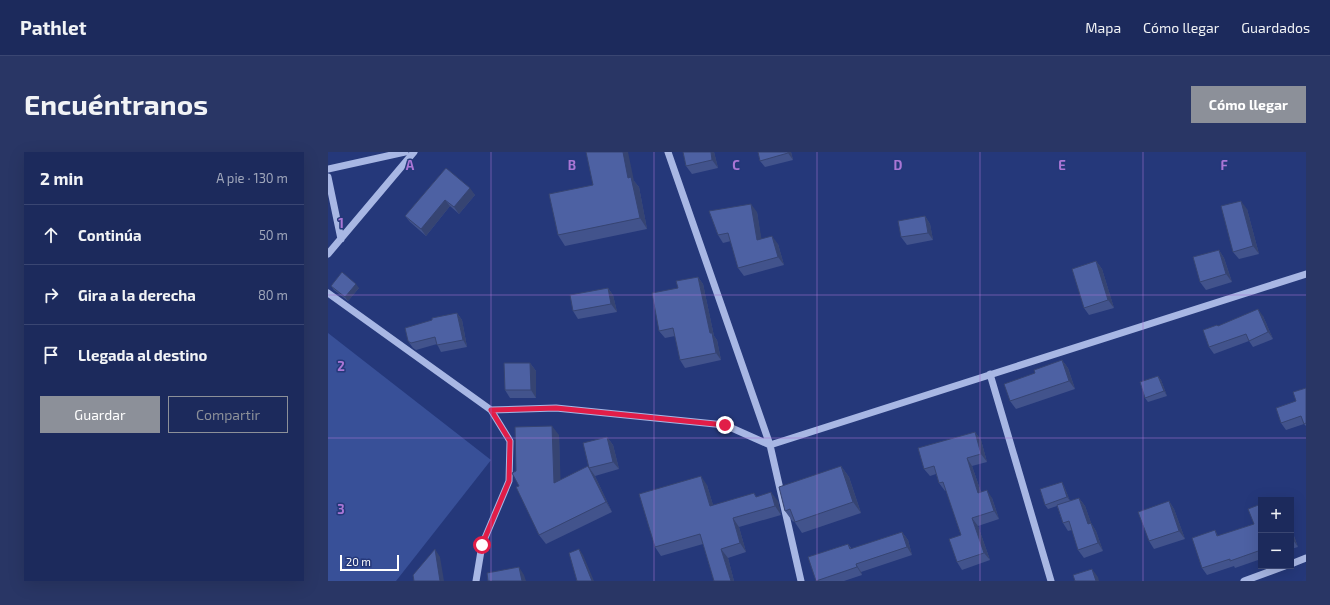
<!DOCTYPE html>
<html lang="es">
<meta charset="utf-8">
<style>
body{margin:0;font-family:"Exo 2",sans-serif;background:#293665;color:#f1f3f6}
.controls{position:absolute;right:12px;bottom:12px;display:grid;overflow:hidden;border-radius:0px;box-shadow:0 4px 16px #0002}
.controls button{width:36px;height:36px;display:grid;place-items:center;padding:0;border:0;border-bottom:1px solid #3a4672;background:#1c2a5c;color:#f1f3f6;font:20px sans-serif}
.scale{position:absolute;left:12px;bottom:10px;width:59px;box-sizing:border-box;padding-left:4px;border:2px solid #fff;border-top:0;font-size:11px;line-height:14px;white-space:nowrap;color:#fff;-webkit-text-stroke:3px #25387a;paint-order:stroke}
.stop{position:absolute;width:12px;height:12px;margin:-9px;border:3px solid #e11d48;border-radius:50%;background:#fff}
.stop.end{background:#e11d48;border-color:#fff;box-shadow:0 1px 4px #0008}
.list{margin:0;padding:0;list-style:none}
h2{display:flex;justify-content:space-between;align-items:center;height:52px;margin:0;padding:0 16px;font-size:17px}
h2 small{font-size:13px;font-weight:400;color:#a0a7bb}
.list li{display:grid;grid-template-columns:26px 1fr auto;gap:12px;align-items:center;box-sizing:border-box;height:60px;padding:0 16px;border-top:1px solid #3a4672}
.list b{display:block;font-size:15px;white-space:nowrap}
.list em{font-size:13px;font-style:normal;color:#a0a7bb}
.actions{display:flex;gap:8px;padding:12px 16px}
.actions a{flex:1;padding:9px 0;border:1px solid #8c9099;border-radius:0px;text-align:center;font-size:14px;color:#8c9099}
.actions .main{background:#8c9099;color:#fff}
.icon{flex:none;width:22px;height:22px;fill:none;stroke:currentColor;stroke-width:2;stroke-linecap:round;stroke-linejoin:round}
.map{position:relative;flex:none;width:978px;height:429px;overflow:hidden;border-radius:0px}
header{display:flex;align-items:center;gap:24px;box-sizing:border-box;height:56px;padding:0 20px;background:#1c2a5c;border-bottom:1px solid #3a4672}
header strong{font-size:19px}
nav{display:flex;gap:22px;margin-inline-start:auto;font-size:14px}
.intro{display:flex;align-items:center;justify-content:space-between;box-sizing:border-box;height:96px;padding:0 24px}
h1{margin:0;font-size:28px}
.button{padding:10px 18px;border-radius:0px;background:#8c9099;color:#fff;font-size:14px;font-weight:700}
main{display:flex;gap:24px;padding:0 24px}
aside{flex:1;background:#1c2a5c;border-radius:0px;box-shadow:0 4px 16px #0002}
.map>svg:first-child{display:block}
</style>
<header>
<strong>Pathlet</strong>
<nav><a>Mapa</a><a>Cómo llegar</a><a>Guardados</a></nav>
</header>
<div class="intro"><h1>Encuéntranos</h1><a class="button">Cómo llegar</a></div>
<main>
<aside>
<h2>2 min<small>A pie · 130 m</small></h2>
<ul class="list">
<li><svg class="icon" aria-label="ahead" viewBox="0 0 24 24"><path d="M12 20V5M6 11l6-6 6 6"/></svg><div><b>Continúa</b></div><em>50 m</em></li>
<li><svg class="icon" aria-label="right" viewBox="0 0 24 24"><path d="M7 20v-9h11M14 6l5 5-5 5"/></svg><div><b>Gira a la derecha</b></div><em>80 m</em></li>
<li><svg class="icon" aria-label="arrive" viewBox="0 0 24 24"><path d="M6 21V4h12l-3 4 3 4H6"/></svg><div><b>Llegada al destino</b></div></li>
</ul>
<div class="actions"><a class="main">Guardar</a><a>Compartir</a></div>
</aside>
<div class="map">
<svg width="978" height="429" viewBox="0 0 978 429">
<rect width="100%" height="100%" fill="#25387a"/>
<path fill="#385098" d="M0 181 163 308 68 429H0Z"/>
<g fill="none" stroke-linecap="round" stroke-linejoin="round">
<path stroke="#a8b7e4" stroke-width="7" d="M340 0 442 293 473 429
M0 17 77 0
M0 25 13 87
M0 102 86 0
M0 141 163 258 182 289 181 329 154 393 148 429
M662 222 723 429
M163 258 228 256 397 273 442 293 978 122
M963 412 978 406
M916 429 957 414"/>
</g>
<path fill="#42538c" d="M355 0H386L390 16 364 22 358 14Z
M430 0H463L465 8 437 15 432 9Z
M118 16 147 43 131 62 122 54 98 84 82 70 77 64Z
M306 29 311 35 319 77 237 94 230 83Z
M919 57 931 102 911 107 905 100Z
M429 60 433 87 450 92 456 113 416 124 410 116 403 89 395 91 390 83Z
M597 64 602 72 605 88 579 93 573 85Z
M891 98 896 106 904 130 878 138 872 130Z
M768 109 774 117 786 156 761 163 756 156Z
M370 125 375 132 386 184 389 188 393 208 357 216 352 208 347 184 337 186 331 179 350 136Z
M3 134 31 136 20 149 6 138Z
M280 136 285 143 289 160 250 167 245 159Z
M129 161 134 168 139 195 113 200 109 192 88 198 85 196 80 189Z
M935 164 945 187 925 195 921 189 886 202 881 195 889 173 890 174Z
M734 208 740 216 747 237 688 257 682 249 707 221Z
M202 211 208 219V246H182L177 238Z
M830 224 833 228 839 244 820 250 817 246Z
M978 236V274L976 272 958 278 953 271Z
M647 280 653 288 659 310 644 314 653 340 664 346 671 367 650 374 662 408 634 418 629 410 633 383 618 338 617 339 611 331 608 322 602 324 596 317Z
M231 283 232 328 261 316 279 285 285 293 291 317 267 324 284 360 218 392 211 383 191 334 188 319Z
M513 314 521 325 533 361 474 381 466 369 465 370 457 359Z
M379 333 385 353 429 345 450 349 453 363 411 375 418 400 400 406 406 429H386L375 392 333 404 327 395Z
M736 334 742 349 751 346 757 354 763 371 768 379 775 399 756 406 750 398 744 378 740 379 735 371 729 354 720 357 717 353Z
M841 349 846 357 857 387 826 397 821 389Z
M933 352V407L907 416 906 414 879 423 874 416 887 378 890 384 926 372Z
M963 376 970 395 963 397Z
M574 380 580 388 584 403 533 420 534 423 516 429H489L480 405 520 392 524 397Z"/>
<path fill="#364472" d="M295 0H300L306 29 311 35 319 77 312 66 300 26Z
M383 0H386L390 16 384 8Z
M460 0H463L465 8 460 1Z
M142 36 147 43 131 62 126 55Z
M117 48 122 54 98 84 93 77Z
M913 49 919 57 931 102 925 94Z
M423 52 429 60 435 96 429 88Z
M597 64 602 72 605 88 600 81Z
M444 84 450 92 456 113 450 105Z
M891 98 896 106 904 130 898 122Z
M768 109 774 117 786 156 780 148Z
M370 125 375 132 386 184 389 188 393 208 388 201 382 181Z
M28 132 31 136 20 149 17 145Z
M280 136 285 143 289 160 283 152Z
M930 157 935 164 945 187 940 180Z
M129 161 134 168 139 195 135 188Z
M734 208 740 216 747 237 741 229Z
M202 211 208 219V246L203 238Z
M830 224 833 228 839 244 836 239Z
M224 274 231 283 233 340 226 331Z
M647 280 653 288 659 310 653 302Z
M279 285 285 293 291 317 285 310Z
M639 306 644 314 656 349 650 341Z
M260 314 267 324 284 360 278 350Z
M513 314 521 325 533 361 525 350Z
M373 324 379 333 388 363 382 354Z
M734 330 736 334 742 349 739 345Z
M659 338 664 346 671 367 666 359Z
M443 340 450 349 453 363 447 354Z
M751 346 757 354 766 379 760 372Z
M841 349 846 357 857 387 851 379Z
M405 366 411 375 418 400 412 391Z
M644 366 650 374 662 408 656 401Z
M763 371 768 379 775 399 770 391Z
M963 376 970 395 965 388 963 383Z
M574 380 580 388 584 403 579 395Z
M107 397 112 405 116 429H112Z
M251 397 255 403 266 429H264Z
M393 397 400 406 406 429H403Z
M528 412 533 420 534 423 529 415Z
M191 415 196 423 198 429H194Z
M764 417 770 425 771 429H768Z"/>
<path fill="#4d61a3" stroke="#364472" d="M258 0H295L300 26 303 25 312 66 230 83 221 42 265 33Z
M355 0H383L384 8 358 14Z
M430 0H460V1L432 9Z
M118 16 142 36 126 55 117 48 93 77 77 64Z
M913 49 925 94 905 100 893 54Z
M423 52 429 88 444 84 450 105 410 116 400 81 390 83 381 59Z
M597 64 600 81 573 85 570 69Z
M891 98 898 122 872 130 865 105Z
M768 109 780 148 756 156 744 117Z
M14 120 28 132 17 145 3 134Z
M370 125 382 181H384L388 201 352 208 345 176 331 179 324 141 350 136 348 129Z
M280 136 283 152 245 159 242 143Z
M930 157 940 180 921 189 918 182 881 195 875 178 889 173 890 174Z
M129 161 135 188 109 193 107 185 83 191 80 189 77 176 104 168V166Z
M734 208 741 229 682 249 676 232 707 221 706 218Z
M176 211H202L203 238H177Z
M830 224 836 239 817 246 812 230Z
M978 236V271L976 272 973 264 953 271 948 256 968 249 965 240Z
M224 274 226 331 260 314 278 350 211 383 188 335 191 334 184 321 188 319 187 275Z
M647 280 653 302 639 306 650 341 659 338 666 359 644 366 656 401 629 410 621 387 633 383 615 330 611 331 606 314 596 317 590 296Z
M279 285 285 310 261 316 255 291Z
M513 314 525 350 467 370 462 357 457 359 451 335Z
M373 324 382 354 426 341 428 345 443 340 447 354 405 366 412 391 393 397 403 429H386L372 382 327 395 311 342Z
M734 330 739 345 717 353 712 337Z
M751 346 760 372 763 371 770 391 750 398 741 369 735 371 729 353Z
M841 349 851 379 821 389 810 360Z
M933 352V398L902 409V407L874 416 864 386 887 378 889 384 926 372 920 357Z
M574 380 579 395 528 412 529 415 488 429 480 405 520 392 522 397Z
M107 397 112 429H86L85 423Z
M251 397 264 429H249L241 401Z
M191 415 194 429H160L159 421Z
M764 417 768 429H747L745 423Z"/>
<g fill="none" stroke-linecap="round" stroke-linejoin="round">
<path stroke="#e11d48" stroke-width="5" d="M154 393 181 329 182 289 163 258 228 256 397 273"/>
</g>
<path fill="none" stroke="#a976d5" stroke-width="1" stroke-opacity="0.55" d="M163 0V429M326 0V429M489 0V429M652 0V429M815 0V429M0 143H978M0 286H978"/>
<g font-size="13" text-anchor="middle" font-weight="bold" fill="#a976d5" stroke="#25387a" stroke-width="3" stroke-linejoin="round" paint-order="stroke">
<text x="82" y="18">A</text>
<text x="244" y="18">B</text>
<text x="408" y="18">C</text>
<text x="570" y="18">D</text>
<text x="734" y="18">E</text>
<text x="896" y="18">F</text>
<text x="13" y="76">1</text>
<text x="13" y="219">2</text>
<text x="13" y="362">3</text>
</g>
</svg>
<div class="controls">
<button>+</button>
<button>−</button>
</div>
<div class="scale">20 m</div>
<div class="stop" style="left:154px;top:393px"></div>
<div class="stop end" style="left:397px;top:273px"></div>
</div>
</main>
